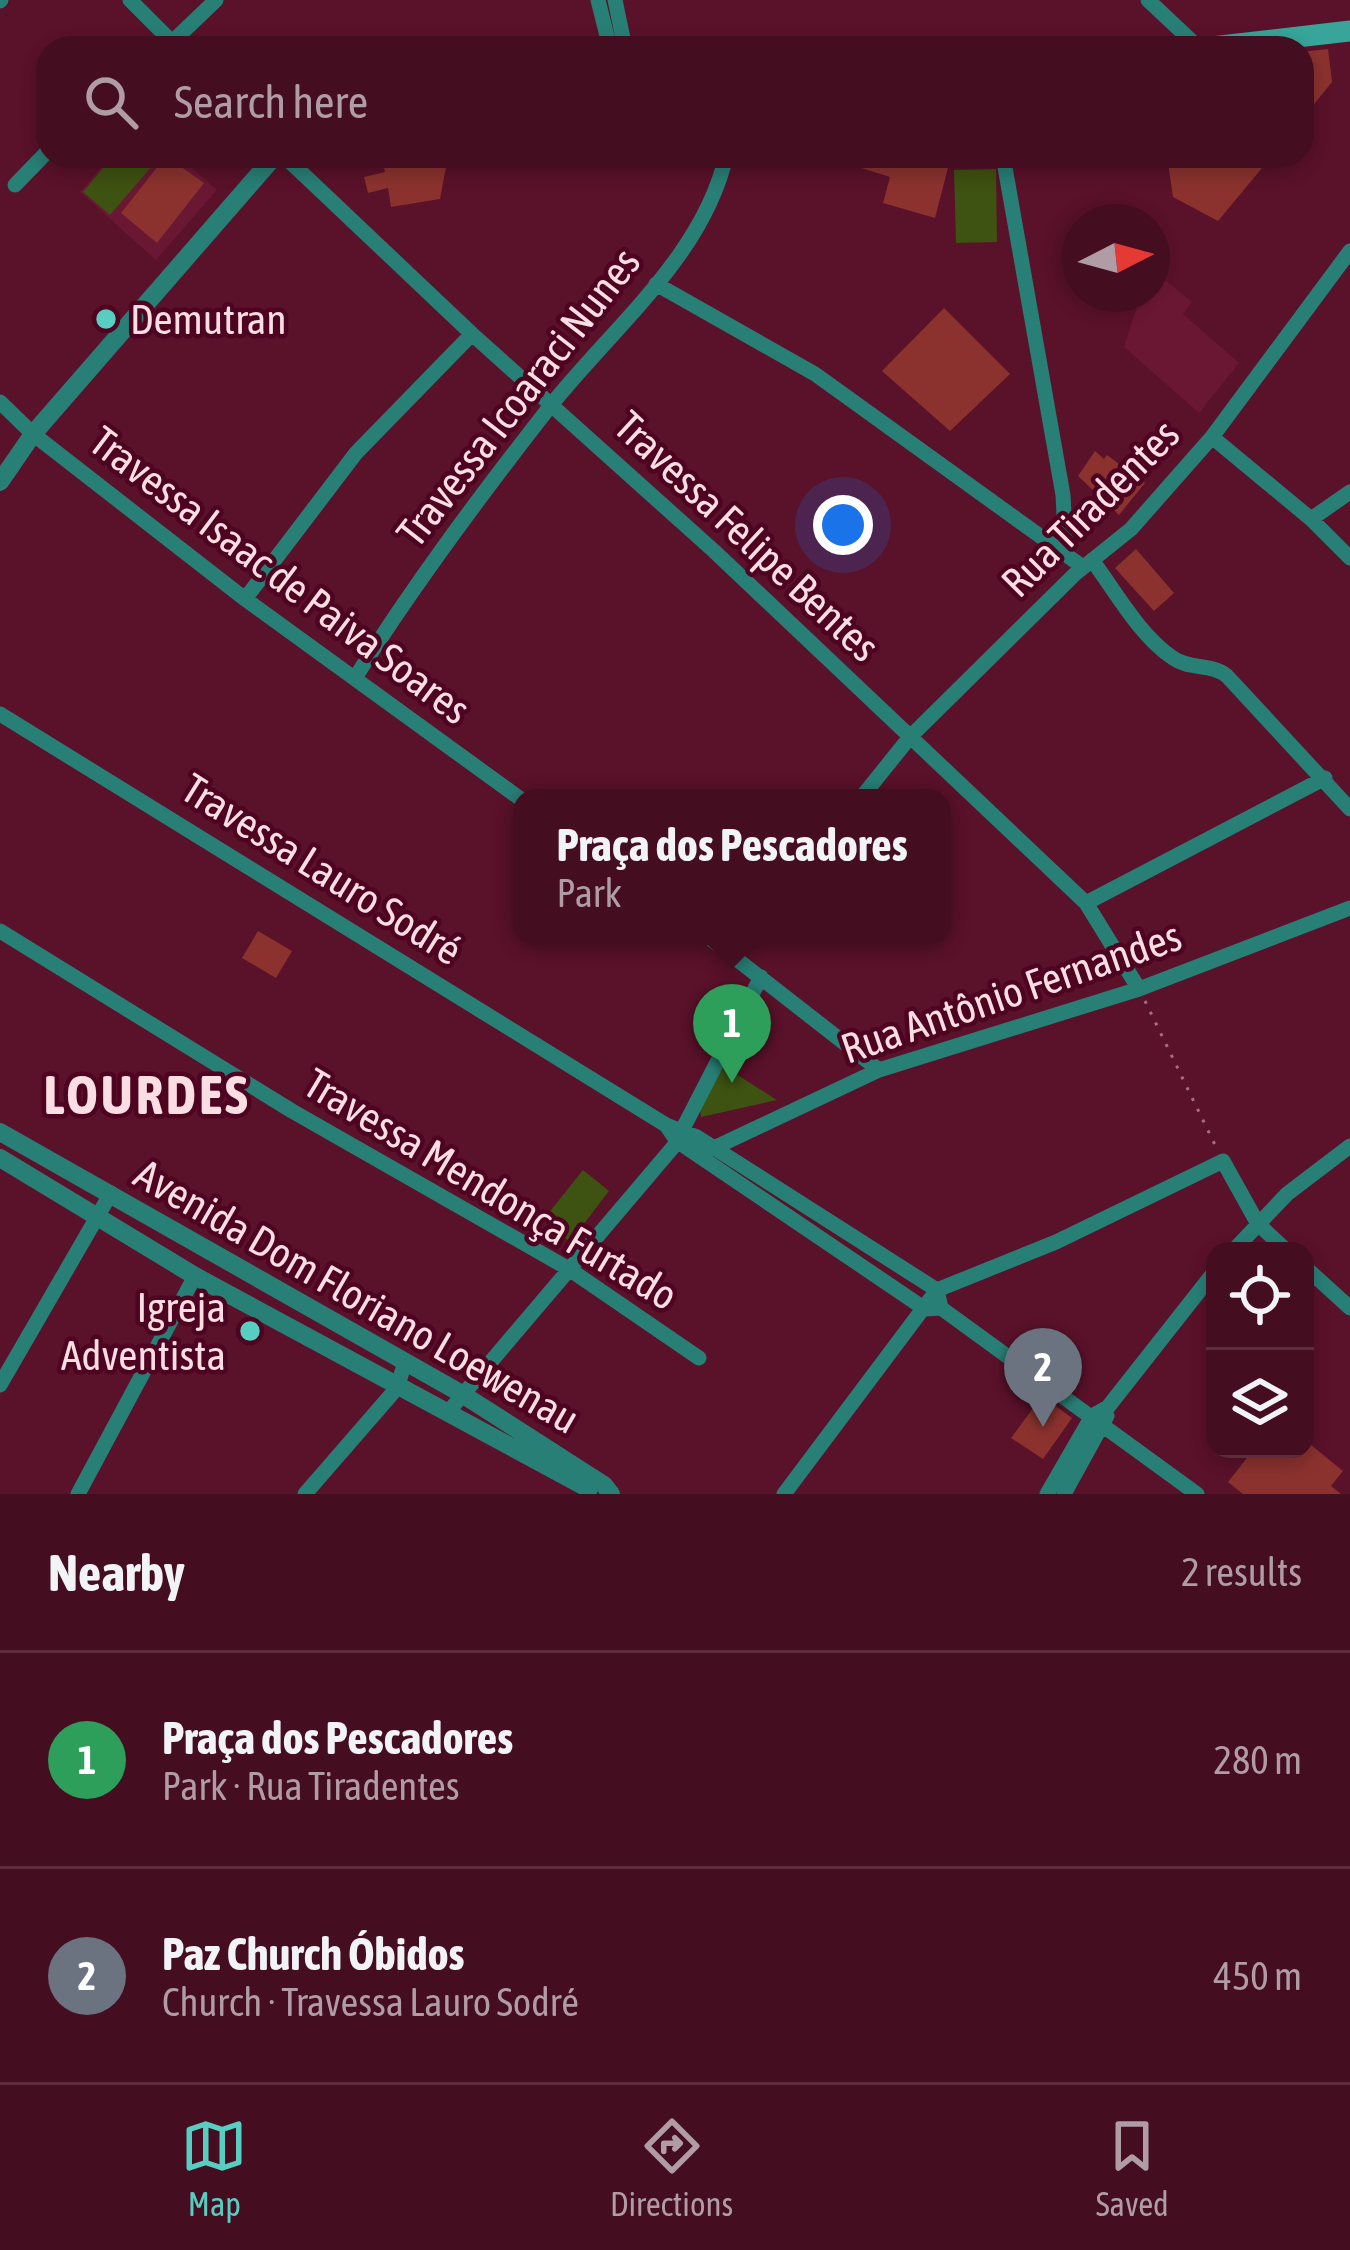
<!DOCTYPE html>
<meta charset="utf-8">
<style>
body{margin:0;font-family:"Asap Condensed",sans-serif;background:#4e1b2d;color:#f1f3f6}
.controls{position:absolute;right:36px;bottom:36px;display:grid;overflow:hidden;border-radius:24px;box-shadow:0 6px 18px #0003}
.controls button{width:108px;height:108px;display:grid;place-items:center;padding:0;border:0;border-bottom:3px solid #5c2d3e;background:#440d20;color:#f1f3f6;font:60px sans-serif}
.compass{position:absolute;left:1062px;top:204px;width:108px;height:108px;border-radius:50%;background:#440d20;box-shadow:0 6px 18px #0003;rotate:84deg}
.you{position:absolute;left:843px;top:525px;width:42px;height:42px;margin:-30px;border:9px solid #fff;border-radius:50%;background:#1a73e8;box-shadow:0 0 0 18px #1a73e833}
.badge{display:grid;place-items:center;width:78px;height:78px;border-radius:50%;background:#57cec1;color:#fff;font-size:39px;font-weight:700}
.pin{position:absolute;translate:-50% -99px;filter:drop-shadow(0 3px 6px #0008)}
.pin::after{content:'';position:absolute;top:63px;width:42px;height:36px;background:inherit;clip-path:polygon(0 0,100% 0,50% 100%)}
.popup{position:absolute;left:513px;top:789px;width:438px;height:156px;box-sizing:border-box;display:grid;place-content:center;border-radius:24px;background:#440d20;filter:drop-shadow(0 3px 9px #0005);font-size:39px;white-space:nowrap;color:#af9ca5}
.popup b{font-size:45px;color:#f1f3f6}
.popup::after{content:'';position:absolute;left:50%;top:100%;margin-left:-24px;border:24px solid transparent;border-top-color:#440d20}
.list{margin:0;padding:0;list-style:none}
h2{display:flex;justify-content:space-between;align-items:center;height:156px;margin:0;padding:0 48px;font-size:51px}
h2 small{font-size:39px;font-weight:400;color:#af9ca5}
.list li{display:grid;grid-template-columns:78px 1fr auto;gap:36px;align-items:center;box-sizing:border-box;height:216px;padding:0 48px;border-top:3px solid #5c2d3e}
.list b{display:block;font-size:45px;white-space:nowrap}
.list p{margin:0;font-size:39px;white-space:nowrap;color:#af9ca5}
.list em{font-size:39px;font-style:normal;color:#af9ca5}
.icon{flex:none;width:66px;height:66px;fill:none;stroke:currentColor;stroke-width:2;stroke-linecap:round;stroke-linejoin:round}
.map{position:relative;flex:none;width:1350px;height:1494px;overflow:hidden}
.search{position:absolute;background:#440d20;box-shadow:0 6px 18px #0003;left:36px;right:36px;top:36px;height:132px;display:flex;align-items:center;gap:30px;box-sizing:border-box;padding:0 42px;border-radius:36px;color:#af9ca5;font-size:45px}
.sheet{height:588px;background:#440d20}
nav{display:flex;justify-content:space-around;align-items:center;box-sizing:border-box;height:168px;border-top:3px solid #5c2d3e;background:#440d20;font-size:33px;color:#af9ca5}
nav a{display:grid;justify-items:center;gap:6px}
nav .on{color:#57cec1}
.map>svg:first-child{display:block}
</style>
<div class="map">
<svg width="1350" height="1494" viewBox="0 0 1350 1494">
<rect width="100%" height="100%" fill="#5a112a"/>
<path fill="#691732" d="M111 156H179L217 190 156 260 80 192Z
M1152 269 1192 302 1183 314 1239 363 1199 413 1124 347 1141 294H1152Z"/>
<path fill="#3e5211" d="M113 156H141L152 166 110 215 83 192Z
M996 169 997 242 956 243 954 170Z
M723 1066 777 1100 701 1117 700 1109Z
M583 1170 609 1191 570 1242 543 1220Z"/>
<path fill="#8b322e" d="M1328 49 1332 82 1302 119V52Z
M166 156 204 183 157 243 121 213Z
M382 156H448L440 199 391 207 388 188 368 193 364 177 385 172Z
M858 156H951L935 218 883 203 890 177 855 166Z
M1167 156H1272L1218 221 1173 197Z
M944 308 1010 374 950 431 882 371Z
M1095 451 1104 459 1107 455 1145 483 1119 515 1078 476Z
M1136 549 1174 593 1154 611 1115 568Z
M258 931 292 951 276 978 242 958Z
M1042 1396 1072 1418 1043 1459 1011 1438Z
M1305 1440 1343 1471 1331 1486 1341 1494H1243L1228 1482 1254 1449H1305Z"/>
<g fill="none" stroke-linecap="round" stroke-linejoin="round">
<path stroke="#a47080" stroke-width="3" stroke-dasharray="3 9" stroke-linecap="butt" d="M1145 1001 1217 1149"/>
<path stroke="#287f76" stroke-width="15" d="M130 0 176 46
M598 0 610 48
M615 0 625 48
M1148 0 1199 48
M0 1 1 0
M166 48 216 0
M284 156 472 334 714 551 1086 903 1139 989
M1003 156 1063 495 1066 551
M15 185 48 151
M656 284 815 374 1083 567
M0 402 33 434 245 599 522 800
M1212 437 1311 519 1350 558
M1311 519 1350 492
M1092 560C1116 592 1139 635 1173 658 1190 670 1211 663 1227 676L1350 809
M245 599 356 453 472 334
M355 678C414 584 480 496 548 409 610 330 703 257 726 156
M0 714 666 1125 697 1137 937 1290 941 1308
M861 798 910 737 1075 574 1131 529 1212 437 1350 251
M1086 903 1325 778
M0 931 292 1111 569 1269 699 1358
M707 936 879 1070
M734 956 750 936
M666 1125 677 1141 925 1309 941 1308 1197 1494
M699 1155 879 1070 1139 989 1350 908
M1233 1251 1287 1194 1350 1146
M1305 1267 1350 1308
M0 1385 111 1193
M449 1411 674 1146 761 977
M78 1494 195 1276
M305 1494 397 1388 405 1362
M784 1494 937 1290 1056 1242 1223 1161 1258 1224 1287 1251
M1047 1494 1092 1416 1108 1407 1215 1271
M1064 1494 1107 1416"/>
<path stroke="#287f76" stroke-width="18" d="M0 482 33 434 273 158 283 156
M0 1132 462 1394 604 1485 611 1494
M0 1158 195 1276 589 1489"/>
<path stroke="#37a59a" stroke-width="21" d="M1203 48 1350 31"/>
</g>
<g fill="#57cec1" stroke="#4e0320" stroke-width="4.5">
<circle cx="106" cy="319" r="12"/>
<circle cx="250" cy="1331" r="12"/>
</g>
<g text-anchor="middle" dominant-baseline="central" stroke-width="9" stroke-linejoin="round" paint-order="stroke">
<g font-size="42" fill="#fadee3" stroke="#4e0320" text-anchor="start">
<text x="130" y="319">Demutran</text>
<text x="226" y="1307" text-anchor="end">Igreja<tspan x="226" dy="48">Adventista</tspan></text>
</g>
<g font-size="42" fill="#fadee3" stroke="#4e0320">
<text transform="translate(518 397) rotate(-52)">Travessa Icoaraci Nunes</text>
<text transform="translate(1090 508) rotate(-45)">Rua Tiradentes</text>
<text transform="translate(747 536) rotate(43)">Travessa Felipe Bentes</text>
<text transform="translate(280 575) rotate(37)">Travessa Isaac de Paiva Soares</text>
<text transform="translate(322 869) rotate(32)">Travessa Lauro Sodré</text>
<text transform="translate(1011 992) rotate(-19)">Rua Antônio Fernandes</text>
<text transform="translate(491 1189) rotate(31)">Travessa Mendonça Furtado</text>
<text transform="translate(357 1296) rotate(30)">Avenida Dom Floriano Loewenau</text>
</g>
<g font-size="54" font-weight="bold" letter-spacing="3" fill="#fadee3" stroke="#4e0320">
<text x="147" y="1094">LOURDES</text>
</g>
</g>
</svg>
<div class="controls">
<button><svg class="icon" aria-label="locate" viewBox="0 0 24 24"><circle cx="12" cy="12" r="6"/><path d="M12 2v4M12 18v4M2 12h4M18 12h4"/></svg></button>
<button><svg class="icon" aria-label="layers" viewBox="0 0 24 24"><path d="M12 4l9 5-9 5-9-5zM3 14l9 5 9-5"/></svg></button>
</div>
<svg class="compass" viewBox="-18 -18 36 36"><path d="M0-13l5 13h-10z" fill="#e53935"/><path d="M0 13l5-13h-10z" fill="#af9ca5"/></svg>
<div class="you"></div>
<div class="pin badge" style="left:732px;top:1083px;background:#2e9e5b">1</div>
<div class="popup"><b>Praça dos Pescadores</b>Park</div>
<div class="pin badge" style="left:1043px;top:1427px;background:#6b7280">2</div>
<div class="search"><svg class="icon" aria-label="search" viewBox="0 0 24 24"><circle cx="10" cy="10" r="6"/><path d="M15 15l6 6"/></svg>Search here</div>
</div>
<section class="sheet">
<h2>Nearby<small>2 results</small></h2>
<ul class="list">
<li><span class="badge" style="background:#2e9e5b">1</span><div><b>Praça dos Pescadores</b><p>Park · Rua Tiradentes</p></div><em>280 m</em></li>
<li><span class="badge" style="background:#6b7280">2</span><div><b>Paz Church Óbidos</b><p>Church · Travessa Lauro Sodré</p></div><em>450 m</em></li>
</ul>
</section>
<nav>
<a class="on"><svg class="icon" aria-label="map" viewBox="0 0 24 24"><path d="M3 6l6-2 6 2 6-2v14l-6 2-6-2-6 2zM9 4v14M15 6v14"/></svg>Map</a>
<a><svg class="icon" aria-label="directions" viewBox="0 0 24 24"><path d="M12 3l9 9-9 9-9-9zM9 14v-3h6M13 9l2 2-2 2"/></svg>Directions</a>
<a><svg class="icon" aria-label="saved" viewBox="0 0 24 24"><path d="M7 4h10v16l-5-4-5 4z"/></svg>Saved</a>
</nav>
